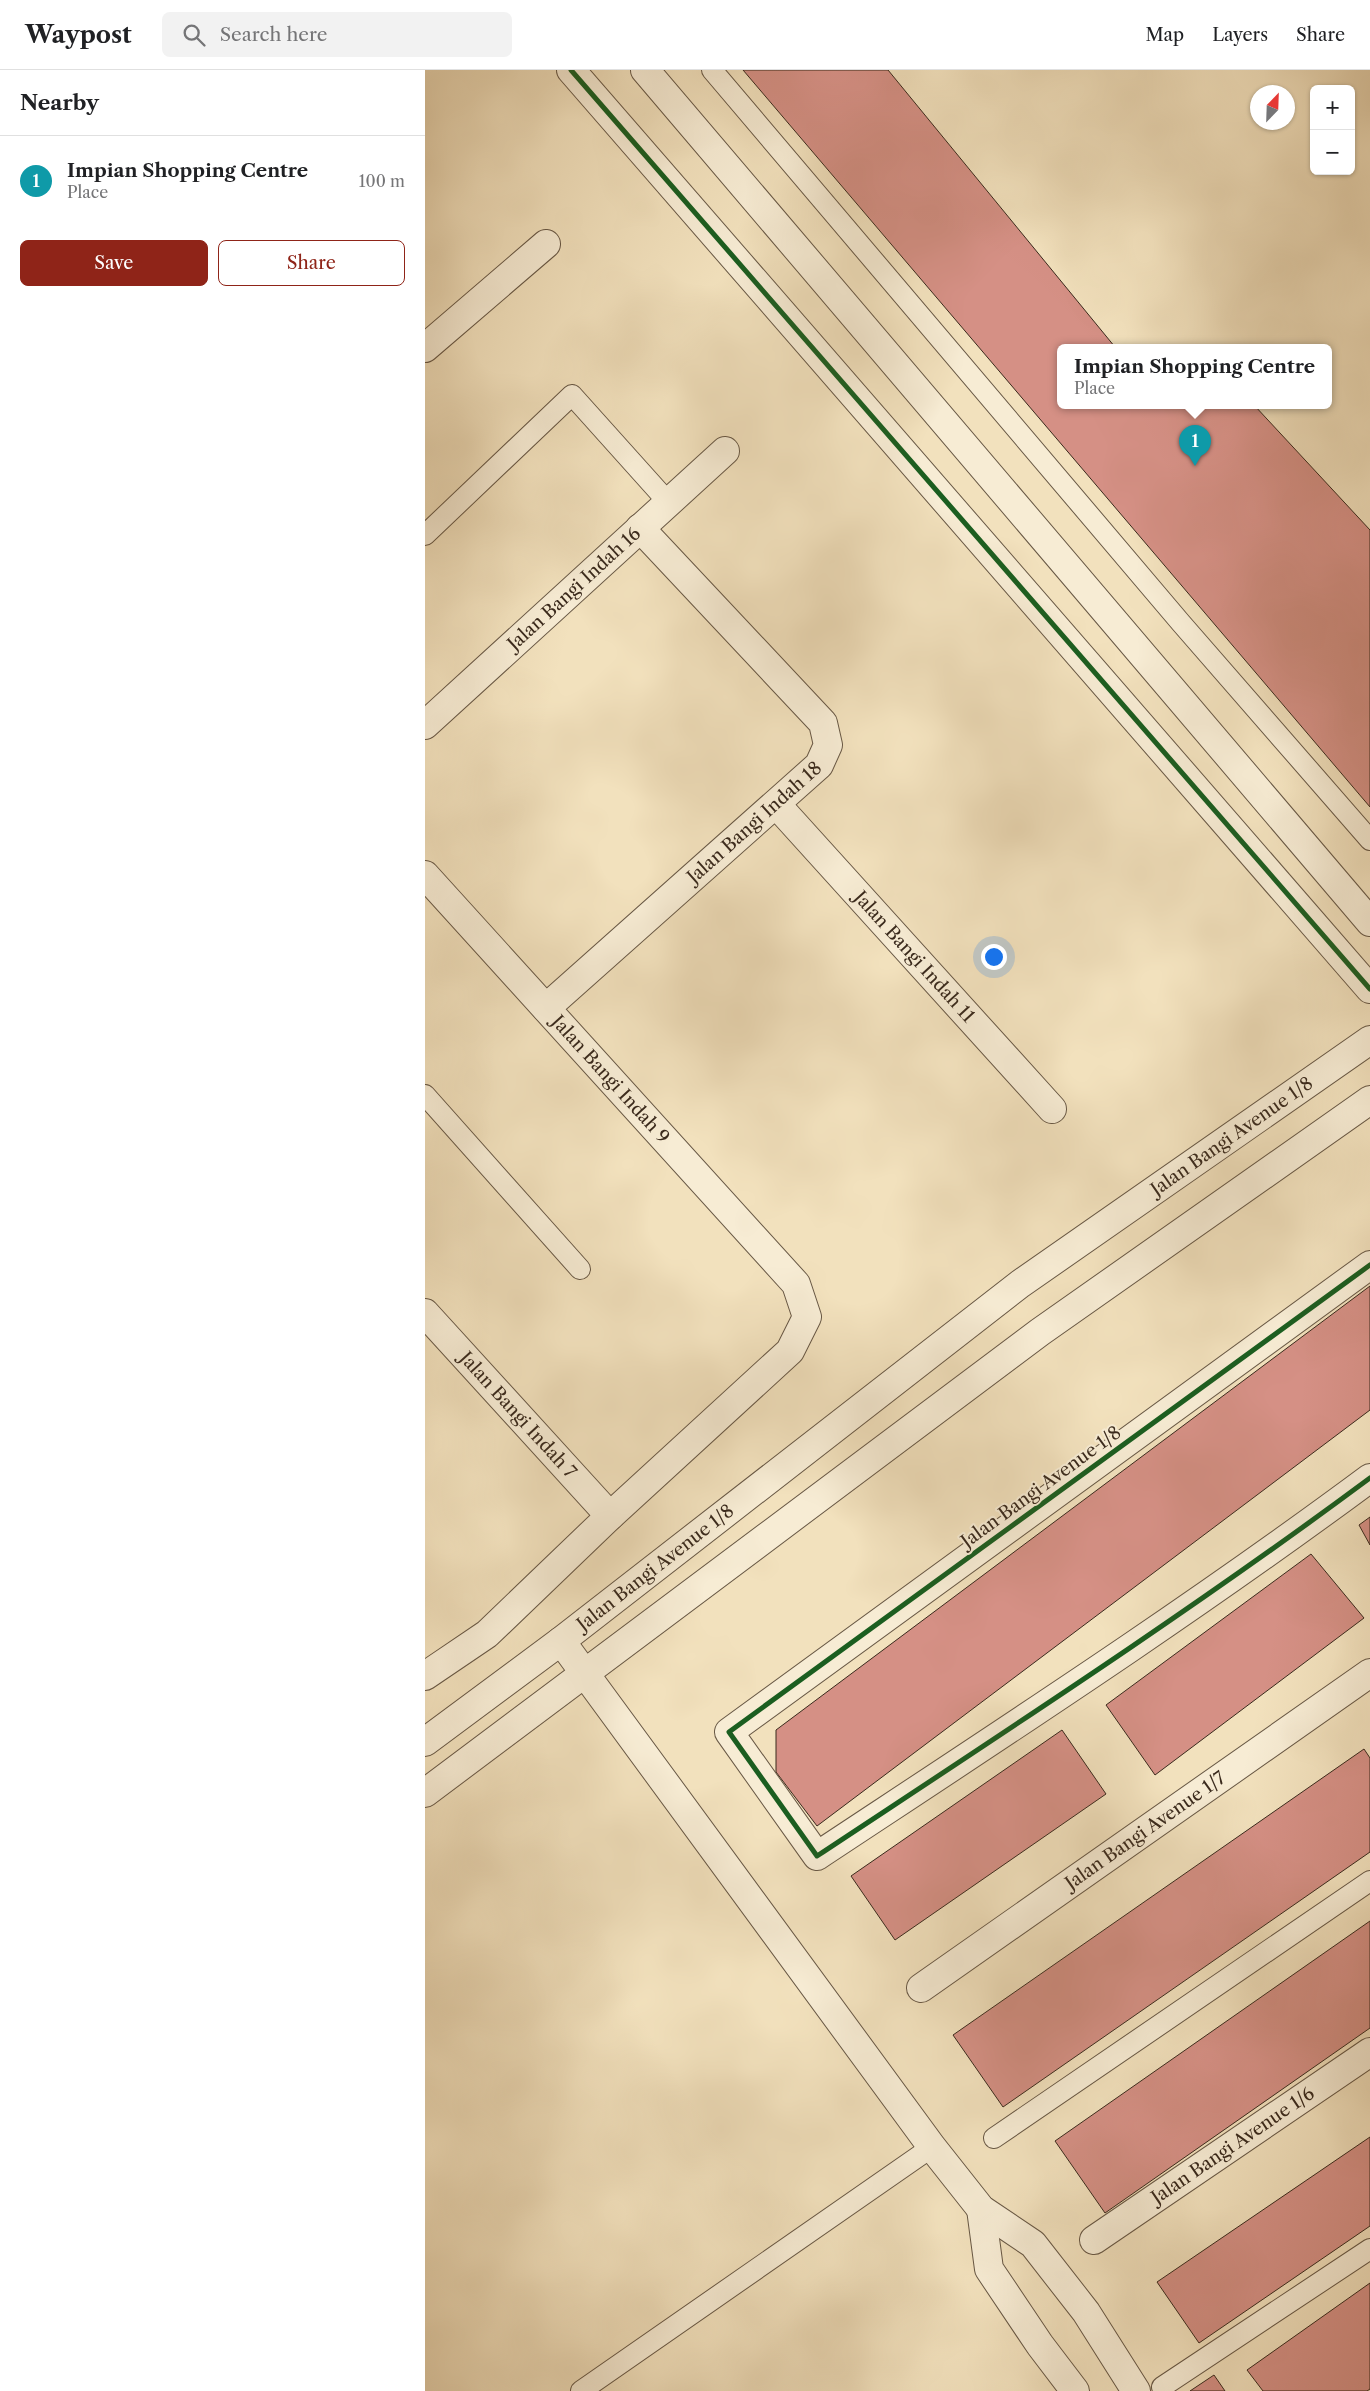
<!DOCTYPE html>
<meta charset="utf-8">
<style>
body{margin:0;font-family:"Libre Caslon Text",serif;background:#f2f2f2;color:#202124}
.controls{position:absolute;right:15px;top:15px;display:grid;overflow:hidden;border-radius:8px;box-shadow:0 1px 4px #0004}
.controls button{width:45px;height:45px;display:grid;place-items:center;padding:0;border:0;border-bottom:1px solid #e0e0e0;background:#fff;color:#202124;font:25px sans-serif}
.compass{position:absolute;left:825px;top:15px;width:45px;height:45px;border-radius:50%;background:#fff;box-shadow:0 1px 4px #0004;rotate:23deg}
.you{position:absolute;left:568px;top:886px;width:18px;height:18px;margin:-12px;border:4px solid #fff;border-radius:50%;background:#1a73e8;box-shadow:0 0 0 8px #1a73e833}
.badge{display:grid;place-items:center;width:32px;height:32px;border-radius:50%;background:#8f2418;color:#fff;font-size:16px;font-weight:700}
.pin{position:absolute;translate:-50% -41px;filter:drop-shadow(0 1px 2px #0008)}
.pin::after{content:'';position:absolute;top:26px;width:18px;height:15px;background:inherit;clip-path:polygon(0 0,100% 0,50% 100%)}
.popup{position:absolute;left:632px;top:274px;width:275px;height:65px;box-sizing:border-box;display:grid;place-content:center;border-radius:8px;background:#fff;filter:drop-shadow(0 1px 4px #0005);font-size:16px;white-space:nowrap;color:#757577}
.popup b{font-size:19px;color:#202124}
.popup::after{content:'';position:absolute;left:50%;top:100%;margin-left:-10px;border:10px solid transparent;border-top-color:#fff}
.list{margin:0;padding:0;list-style:none}
h2{display:flex;justify-content:space-between;align-items:center;height:65px;margin:0;padding:0 20px;font-size:21px}
h2 small{font-size:16px;font-weight:400;color:#757577}
.list li{display:grid;grid-template-columns:32px 1fr auto;gap:15px;align-items:center;box-sizing:border-box;height:90px;padding:0 20px;border-top:1px solid #e0e0e0}
.list b{display:block;font-size:19px;white-space:nowrap}
.list p{margin:0;font-size:16px;white-space:nowrap;color:#757577}
.list em{font-size:16px;font-style:normal;color:#757577}
.actions{display:flex;gap:10px;padding:15px 20px}
.actions a{flex:1;padding:11px 0;border:1px solid #8f2418;border-radius:8px;text-align:center;font-size:18px;color:#8f2418}
.actions .main{background:#8f2418;color:#fff}
.icon{flex:none;width:28px;height:28px;fill:none;stroke:currentColor;stroke-width:2;stroke-linecap:round;stroke-linejoin:round}
.map{position:relative;flex:none;width:945px;height:2321px;overflow:hidden}
header{display:flex;align-items:center;gap:30px;box-sizing:border-box;height:70px;padding:0 25px;background:#fff;border-bottom:1px solid #e0e0e0}
header strong{font-size:24px}
nav{display:flex;gap:28px;margin-inline-start:auto;font-size:18px}
.search{width:350px;height:45px;background:#f2f2f2;display:flex;align-items:center;gap:12px;box-sizing:border-box;padding:0 18px;border-radius:8px;color:#757577;font-size:19px}
main{display:flex}
aside{flex:1;background:#fff}
.map>svg:first-child{display:block}
</style>
<header>
<strong>Waypost</strong>
<div class="search"><svg class="icon" aria-label="search" viewBox="0 0 24 24"><circle cx="10" cy="10" r="6"/><path d="M15 15l6 6"/></svg>Search here</div>
<nav><a>Map</a><a>Layers</a><a>Share</a></nav>
</header>
<main>
<aside>
<h2>Nearby<small></small></h2>
<ul class="list">
<li><span class="badge" style="background:#0f9aa8">1</span><div><b>Impian Shopping Centre</b><p>Place</p></div><em>100 m</em></li>
</ul>
<div class="actions"><a class="main">Save</a><a>Share</a></div>
</aside>
<div class="map">
<svg width="945" height="2321" viewBox="0 0 945 2321">
<rect width="100%" height="100%" fill="#f2e1bd"/>
<filter id="stains"><feTurbulence type="fractalNoise" baseFrequency=".004" numOctaves="4"/><feColorMatrix values="0 0 0 0 .2 0 0 0 0 .09 0 0 0 0 .02 0 0 0 .5 -.17"/></filter>
<radialGradient id="worn" r=".72"><stop offset=".6" stop-color="#630" stop-opacity="0"/><stop offset="1" stop-color="#630" stop-opacity=".3"/></radialGradient>
<path fill="#d59085" stroke="#3a2a1d" d="M318 0H463L690 277H636V335H829L945 460V737Z
M945 1216V1340L392 1756 351 1702V1660Z
M945 1447V1475L934 1455Z
M886 1484 939 1548 730 1705 681 1635Z
M637 1660 681 1724 470 1870 426 1806Z
M939 1679 945 1688V1782L578 2037 528 1965Z
M945 1851V1958L680 2143 630 2071Z
M945 2067V2156L774 2273 732 2212Z
M945 2213V2319L942 2321H838L822 2300Z
M789 2305 800 2321H765Z"/>
<g fill="none" stroke-linecap="round" stroke-linejoin="round">
<defs>
<path id="service" d="M287 0 756 553 945 770
M0 465 147 325 243 432
M0 1025 155 1199
M569 2068 945 1811
M737 2317 945 2179
M156 2321 507 2077"/>
<g id="minor">
<path d="M146 0 945 919"/>
<path d="M220 0 945 852"/>
<path d="M0 278 121 174"/>
<path id="s1" d="M0 655 300 381"/>
<path id="s2" d="M351 734 627 1039"/>
<path id="s3" d="M0 805 371 1214 382 1247 365 1281 185 1446 62 1564 0 1606"/>
<path id="s4" d="M121 938 394 695 403 675 398 653 215 458"/>
<path d="M945 1195 304 1662 392 1786C578 1663 766 1541 945 1408"/>
<path id="s5" d="M0 1243 185 1446"/>
<path d="M136 1571 507 2077 556 2139 608 2174 661 2242 711 2321"/>
<path id="s6" d="M0 1672 136 1571 595 1214 945 970"/>
<path d="M0 1723 615 1262 945 1030"/>
<path id="s7" d="M496 1918 945 1603"/>
<path d="M556 2139 564 2199 615 2275 650 2321"/>
<path id="s8" d="M669 2170 945 1982"/>
</g>
</defs>
<use href="#service" stroke="#685845" stroke-width="22"/>
<use href="#minor" stroke="#685845" stroke-width="30"/>
<use href="#service" stroke="#f7ecd4" stroke-width="20"/>
<use href="#minor" stroke="#f7ecd4" stroke-width="28"/>
<defs>
<path id="cycleway" d="M146 0 945 919
M945 1195 304 1662 392 1786C578 1663 766 1541 945 1408"/>
</defs>
<use href="#cycleway" stroke="#f7ecd4" stroke-width="8"/>
<use href="#cycleway" stroke="#1b5e20" stroke-width="5"/>
</g>
<g text-anchor="middle" dominant-baseline="central" stroke-width="4" stroke-linejoin="round" paint-order="stroke">
<g font-size="18" fill="#3a2a1d" stroke="#f7ecd4">
<text stroke="none"><textPath href="#s1" startOffset="202">Jalan Bangi Indah 16</textPath></text>
<text stroke="none"><textPath href="#s4" startOffset="279">Jalan Bangi Indah 18</textPath></text>
<text stroke="none"><textPath href="#s2" startOffset="206">Jalan Bangi Indah 11</textPath></text>
<text stroke="none"><textPath href="#s3" startOffset="276">Jalan Bangi Indah 9</textPath></text>
<text stroke="none"><textPath href="#s6" startOffset="1009">Jalan Bangi Avenue 1/8</textPath></text>
<text stroke="none"><textPath href="#s5" startOffset="138">Jalan Bangi Indah 7</textPath></text>
<text transform="translate(616 1417) rotate(-36)">Jalan Bangi Avenue 1/8</text>
<text stroke="none"><textPath href="#s6" startOffset="289">Jalan Bangi Avenue 1/8</textPath></text>
<text stroke="none"><textPath href="#s7" startOffset="274">Jalan Bangi Avenue 1/7</textPath></text>
<text stroke="none"><textPath href="#s8" startOffset="168">Jalan Bangi Avenue 1/6</textPath></text>
</g>
</g>
<rect width="100%" height="100%" filter="url(#stains)"/>
<rect width="100%" height="100%" fill="url(#worn)"/>
</svg>
<div class="controls">
<button>+</button>
<button>−</button>
</div>
<svg class="compass" viewBox="-18 -18 36 36"><path d="M0-13l5 13h-10z" fill="#e53935"/><path d="M0 13l5-13h-10z" fill="#757577"/></svg>
<div class="you"></div>
<div class="pin badge" style="left:770px;top:396px;background:#0f9aa8">1</div>
<div class="popup"><b>Impian Shopping Centre</b>Place</div>
</div>
</main>
